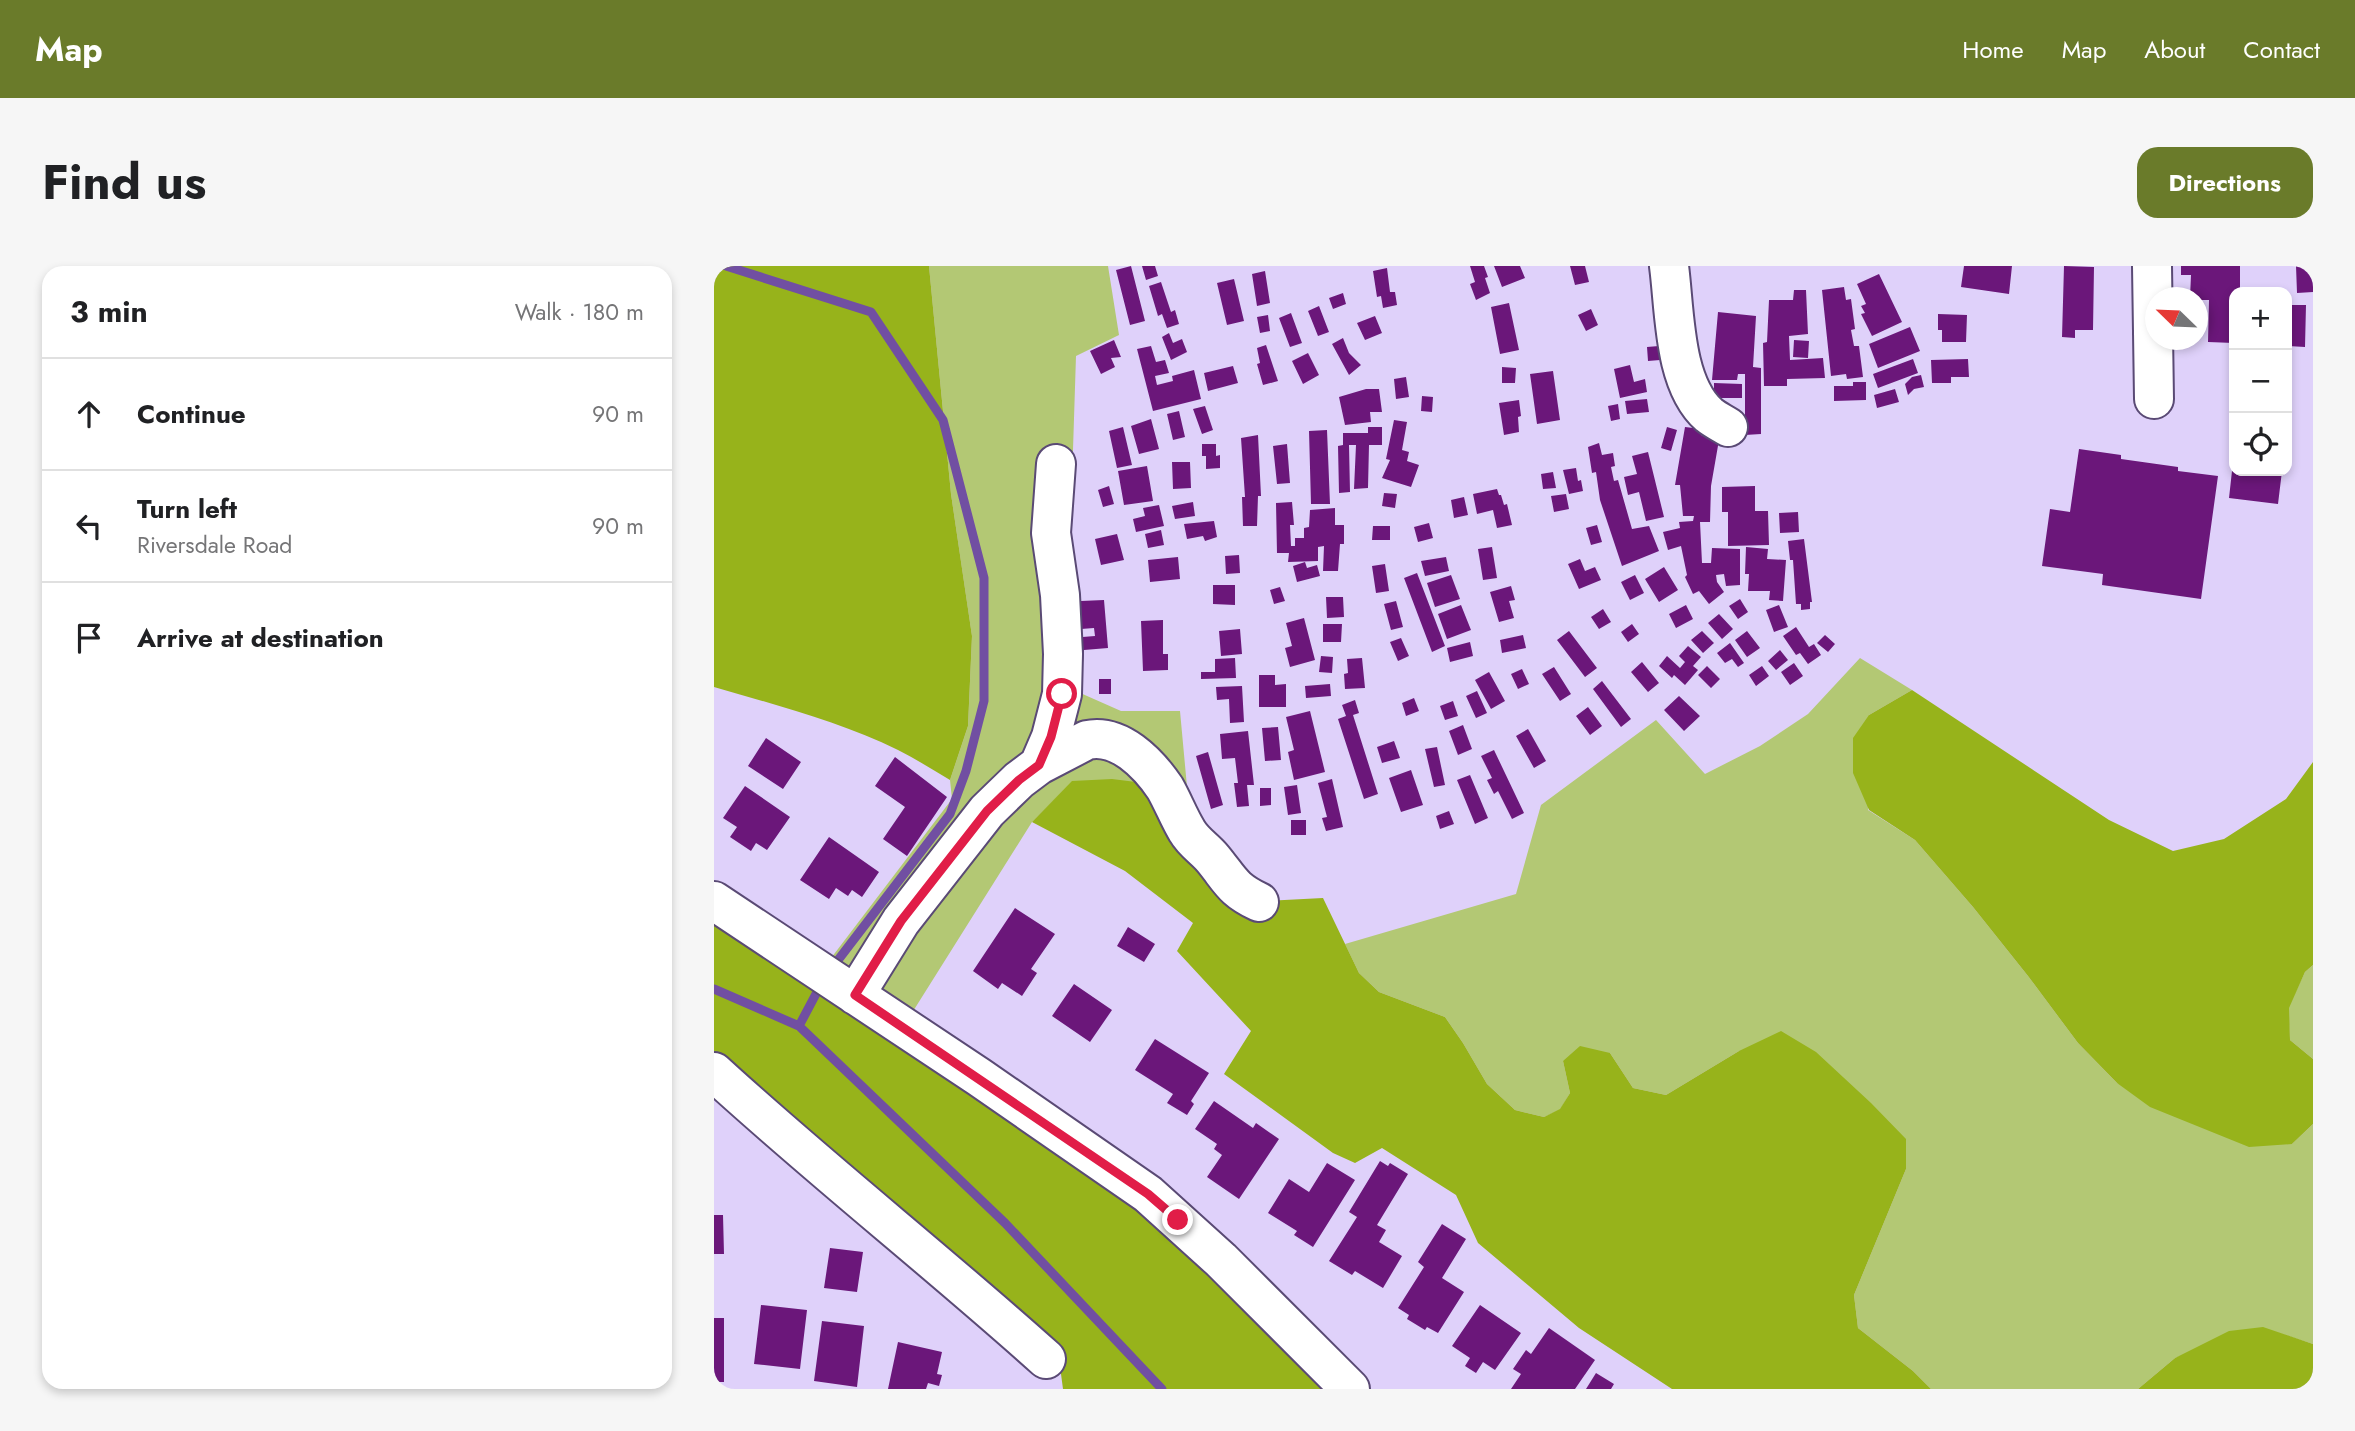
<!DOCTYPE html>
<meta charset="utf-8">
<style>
body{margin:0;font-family:Jost,sans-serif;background:#f6f6f6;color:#202124}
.controls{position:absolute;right:21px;top:21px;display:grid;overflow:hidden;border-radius:14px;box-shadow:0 4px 10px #0003}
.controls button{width:63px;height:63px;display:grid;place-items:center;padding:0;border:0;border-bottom:2px solid #e0e0e0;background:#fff;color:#202124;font:35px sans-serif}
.compass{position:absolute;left:1431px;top:21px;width:63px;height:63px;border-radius:50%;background:#fff;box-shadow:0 4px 10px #0003;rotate:293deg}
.stop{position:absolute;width:21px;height:21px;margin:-16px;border:5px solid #e11d48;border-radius:50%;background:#fff}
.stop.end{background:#e11d48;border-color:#fff;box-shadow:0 2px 7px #0008}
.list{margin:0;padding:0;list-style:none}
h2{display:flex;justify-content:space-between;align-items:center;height:91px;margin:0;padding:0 28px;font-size:30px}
h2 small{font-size:23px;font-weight:400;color:#757577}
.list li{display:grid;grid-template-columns:46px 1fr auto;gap:21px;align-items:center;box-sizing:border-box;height:112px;padding:0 28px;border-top:2px solid #e0e0e0}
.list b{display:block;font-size:26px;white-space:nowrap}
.list p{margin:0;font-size:23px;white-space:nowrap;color:#757577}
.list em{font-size:23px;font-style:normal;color:#757577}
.icon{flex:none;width:38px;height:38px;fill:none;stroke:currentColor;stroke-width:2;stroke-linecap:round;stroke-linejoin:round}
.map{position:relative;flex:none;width:1599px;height:1123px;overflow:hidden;border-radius:21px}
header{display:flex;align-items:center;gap:42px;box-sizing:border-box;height:98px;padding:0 35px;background:#6a7b2a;color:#fff}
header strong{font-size:33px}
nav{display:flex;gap:38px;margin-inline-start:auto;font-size:24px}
.intro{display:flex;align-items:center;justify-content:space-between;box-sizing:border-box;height:168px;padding:0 42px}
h1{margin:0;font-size:49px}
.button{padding:18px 32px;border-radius:21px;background:#6a7b2a;color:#fff;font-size:24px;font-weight:700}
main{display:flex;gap:42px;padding:0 42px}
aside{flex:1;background:#fff;border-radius:21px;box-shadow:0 4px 10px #0003}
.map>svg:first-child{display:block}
</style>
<header>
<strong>Map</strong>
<nav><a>Home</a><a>Map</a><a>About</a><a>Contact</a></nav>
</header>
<div class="intro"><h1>Find us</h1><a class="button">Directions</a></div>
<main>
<aside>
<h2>3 min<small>Walk · 180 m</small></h2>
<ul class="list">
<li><svg class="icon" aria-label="ahead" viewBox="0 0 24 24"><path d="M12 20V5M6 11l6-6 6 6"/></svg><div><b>Continue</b></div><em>90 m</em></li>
<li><svg class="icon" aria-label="left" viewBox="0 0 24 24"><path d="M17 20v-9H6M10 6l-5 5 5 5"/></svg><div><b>Turn left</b><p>Riversdale Road</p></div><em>90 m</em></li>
<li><svg class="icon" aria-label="arrive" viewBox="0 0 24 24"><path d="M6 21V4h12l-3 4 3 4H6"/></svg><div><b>Arrive at destination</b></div></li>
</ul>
</aside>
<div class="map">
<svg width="1599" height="1123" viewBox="0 0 1599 1123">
<rect width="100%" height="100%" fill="#dfd1fa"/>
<path fill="#b3c874" d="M215 0H394L405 69 362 90 353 372 355 422 407 445H466L477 564 359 515 318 556 191 758 108 704 238 533 236 514 254 460 258 370 237 228Z
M1146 392 1198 424 1155 449 1154 544 1201 574 1259 641 1314 710 1364 777 1403 817 1578 878 1599 858V1078L1549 1062 1461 1092 1424 1123H1217L1199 1105 1144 1062 1140 1029 1192 903 1025 785 952 829 919 822 896 787 849 795 856 827 846 844 830 851 801 844 773 818 749 777 731 751 665 726 645 707 631 678 802 628 827 539 942 454 991 508 1046 480 1094 448Z
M1599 699V793L1576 774 1574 742 1591 706Z"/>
<path fill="#97b31b" d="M0 0H215L237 228 258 370 254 460 236 514C219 504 202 493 184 484 126 456 62 439 0 421Z
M1198 424 1395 554 1459 585 1510 573 1572 533 1599 496V699L1591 706 1575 742 1576 774 1599 793V858L1578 878 1535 881 1436 841 1403 817 1364 777 1314 710 1259 641 1201 574 1155 544 1139 507V472L1155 449Z
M398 513 430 517 552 635 609 632 645 707 665 726 731 751 749 777 773 818 801 844 830 851 846 843 856 827 849 795 866 780 896 787 919 822 952 829 1025 785 1067 765 1102 786 1157 837 1192 873V903L1140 1029 1144 1062 1199 1105 1217 1123H958L865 1062 764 977 742 929 668 882 641 897 619 887 510 808 537 765 463 685 479 657 411 605 318 556 358 515Z
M0 635 269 809 640 1123H349L347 1108 256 1027 0 809Z
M1549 1061 1599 1078V1123H1424L1461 1092 1515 1065Z"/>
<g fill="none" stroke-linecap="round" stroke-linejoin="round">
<path stroke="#714fa2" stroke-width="9" d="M12 0 157 46 229 154 270 312V435L252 505 236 548 121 698
M0 723 85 760 291 957 448 1123
M85 760 103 726"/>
</g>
<path fill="#6b177a" d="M417 0 431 55 416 59 402 4Z
M428 0H441L444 10 432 14Z
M756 0H770L774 11 771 12 776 27 762 34 756 18 761 16Z
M780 0H806L811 12 788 21Z
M856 0H871L875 16 861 19Z
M1250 0H1298L1295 28 1247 21Z
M1350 0 1380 1 1379 64H1361V72L1348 71Z
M1467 0H1526V26H1520V77L1494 76 1495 34H1484V32H1476L1477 9H1467Z
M1582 0H1599V26L1583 27Z
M673 2 676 26H681L683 39 669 42 667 30 663 31 659 5Z
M551 5 556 37 543 40 538 8Z
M1165 8 1188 56 1158 70 1147 48 1151 47 1147 40 1152 38 1143 18Z
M520 13 530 55 513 59 503 17Z
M447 16 457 46 461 44 465 58 453 62 448 48 444 50 435 20Z
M1130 21 1132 34 1137 33 1141 63 1137 64 1140 80H1145L1149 111 1133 113 1132 108 1117 110 1108 24Z
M1080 24H1092L1094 68 1075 70 1076 94 1109 92 1111 112 1073 113V120H1050L1049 77 1053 76 1055 34H1079Z
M629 27 632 38 619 43 615 32Z
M795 37 805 84 786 88 777 41Z
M1574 39H1592L1591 81 1574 80Z
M605 40 615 66 604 70 594 45Z
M877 43 884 59 872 65 864 49Z
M1004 46 1042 50 1039 101 1047 102V168L1031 169V108H1024L1023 114H998Z
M577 47 588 77 576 81 565 52Z
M1224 48 1253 49 1252 76H1228V64H1224Z
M554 49 556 65 546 67 543 51Z
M661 50 668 67 651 74 643 57Z
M1196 61 1206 85 1164 102 1155 78Z
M455 67 459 77 468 73 473 86 457 94 448 71Z
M629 72 635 87 647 99 635 109 618 78Z
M400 74 407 91 397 92 401 101 387 108 376 85Z
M1080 74 1095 75 1094 92 1079 91Z
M552 79 564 115 549 119 543 98 546 97 543 82Z
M437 80 442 96 451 94 455 107 441 110 443 119 459 115 458 110 480 104 487 133 439 145 423 83Z
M945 80 946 94 934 95 933 81Z
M594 87 605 109 589 118 578 95Z
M1199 93 1204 107 1164 122 1159 108Z
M1254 93 1255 111H1237V117H1218L1217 94Z
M916 99 920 116 931 113 933 126 906 132 900 103Z
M519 100 524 117 494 125 490 107Z
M788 101 802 102 801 117H788Z
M839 105 846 154 823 158 816 108Z
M1207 109 1210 121 1200 123 1194 129 1191 118 1198 111Z
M692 111 695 131 682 133 680 113Z
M1139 116H1152V134L1120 135V120H1139Z
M1000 117 1028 118V132H1000Z
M652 123H665L668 146H656L657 156 631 159 625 131Z
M1181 123 1185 136 1163 142 1160 129Z
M708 130 719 131 718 146 707 145Z
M933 133 935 146 913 148 911 135Z
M805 134 807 150 804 151 805 166 790 169 785 137Z
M904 138 906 153 897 155 894 140Z
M491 140 499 164 488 168 479 143Z
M465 145 471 171 459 174 453 148Z
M437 153 445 183 425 188 417 160Z
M680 154 693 156 688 184 695 186 693 195 705 199 697 221 668 212 676 194 672 193Z
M409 161 418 199 403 202 395 165Z
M654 161H668V179H655L654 222 640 223 642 179H635L636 226 625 227 624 180 629 179V167H654Z
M953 161 963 164 957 185 947 182Z
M971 161 988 163 987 169 1005 174 997 220 996 256H986L988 297H997L998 282 1026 283V319L1012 320 1010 308 1002 309 1003 316 1010 326 995 338 985 325 979 328 971 311 973 309 967 280 954 284 949 266 966 262 965 256 979 255 980 250H969L966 219H961Z
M613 164 616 238H597L595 165Z
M544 169 547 230H544L543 260H529L528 231H531L527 172Z
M885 177 888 189 899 187 901 200 897 201 900 215 904 214 918 263 935 260 945 285 908 300 886 234 882 206 878 207 874 181Z
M488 178H502V190L506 189V202L492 203V190H488Z
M573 178 576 217 563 218 559 180Z
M1365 183 1407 189V193L1464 201V205L1504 210 1487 333 1388 319 1389 308 1328 300 1336 243 1356 246Z
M934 186 950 251 932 255 925 226 914 229 910 211 923 208 918 190Z
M458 196H476L477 222 459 223Z
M433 200 439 235 410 239 404 205Z
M862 202 864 215 867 214 869 225 855 228 849 204Z
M1518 205H1568L1564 238 1515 232Z
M839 206 842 222 829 223 827 208Z
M395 220 400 238 389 241 384 224Z
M1041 220V245H1054L1055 279 1014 280V246H1008V221Z
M783 223 785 229H787L790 239 793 238 798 259 783 262 779 244 763 248 759 228Z
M670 227 683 228 681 242 668 240Z
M852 228 855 243 840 246 837 230Z
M750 231 754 249 740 252 737 234Z
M479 236 481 250 461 253 458 240Z
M578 236 580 259H576L577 280H581V272H590V262L595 261 596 244 621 242V259H630V278H626L624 305H609L610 280 604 281V295L574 296 575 287H563L562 237Z
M445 239 450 260 422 266 419 253 431 250 429 242Z
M1084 246 1085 266 1066 267 1065 247Z
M500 255 503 271 491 275 489 270 473 273 470 258Z
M715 257 719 272 704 276 700 261Z
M883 259 888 276 877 279 872 262Z
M659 260H676V274H658Z
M447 264 450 279 434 282 431 268Z
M403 268 410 294 387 299 381 273Z
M1090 273 1098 336H1096V343L1087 344V338H1082L1079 294H1076L1074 275Z
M778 281 783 312 769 314 764 283Z
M1032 281 1054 283 1053 293 1072 294 1069 335 1055 334 1056 325H1034L1035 308H1031Z
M525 289 526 307 512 308 511 290Z
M464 291 466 313 436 316 434 294Z
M732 291 735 305 711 310 707 295Z
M866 293 871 305 881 301 887 314 865 323 854 298Z
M591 296 593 302 603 299 606 310 583 316 579 300Z
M671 298 675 325 662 327 658 300Z
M950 301 964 324 945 336 931 313Z
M703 307 731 380 718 386 690 312Z
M737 309 746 333 721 341 713 317Z
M921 309 930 327 916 334 907 316Z
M499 319H521V339L499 338Z
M797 320 801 334 795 335 800 352 785 356 776 326Z
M566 321 571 335 560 338 556 324Z
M612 331H629L630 351 613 352Z
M1026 333 1034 346 1024 353 1015 340Z
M390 334 394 382 370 384 369 396H355L356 372 381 370 380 362 367 363V335Z
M682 335 689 361 677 364 670 338Z
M747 339 757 364 733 373 724 348Z
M972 339 979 353 962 362 955 348Z
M1065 339 1074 361 1060 366 1052 344Z
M889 343 897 356 885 363 877 351Z
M1005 348 1019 363 1008 373 994 357Z
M590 352 601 394 576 401 571 382 578 380 572 357Z
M449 354V388H454V404L429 405 427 355Z
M609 358H628L627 376H609Z
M918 358 925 368 914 376 907 366Z
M1082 361 1095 381 1100 378 1107 389 1094 398 1086 387 1082 389 1069 370Z
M526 363 528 388 507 390 505 365Z
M855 365 883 402 871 411 843 374Z
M988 365 1000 377 989 387 977 374Z
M1033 365 1046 382 1033 391 1021 374Z
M809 369 812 382 788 387 786 374Z
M1111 369 1121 378 1114 386 1103 377Z
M687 372 695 390 684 395 676 376Z
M756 376 759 390 736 396 733 382Z
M1016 377 1030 397 1024 401 1018 393 1011 397 1003 387Z
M974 380 987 391 979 400 984 404 971 419 960 409 958 412 945 400 953 390 966 402 971 396 965 390Z
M1066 384 1074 394 1062 404 1054 395Z
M607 390 619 391 618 407 605 406Z
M521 392 522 412 487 413V406H501V393Z
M648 392 651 422 631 423 630 408 634 407 633 393Z
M928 396 945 417 934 426 917 406Z
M1080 397 1089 410 1076 419 1067 406Z
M993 400 1006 413 997 422 984 409Z
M1048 400 1055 410 1042 420 1035 409Z
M840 401 857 428 846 435 828 408Z
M808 403 815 418 804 423 797 408Z
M775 406 791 435 777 443 761 414Z
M545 409H561V419L572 418V441H545Z
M385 413H397V428H385Z
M888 415 917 453 907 461 879 423Z
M616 418 617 430 592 432 591 420Z
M528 420 530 456 516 457 515 433 503 434 502 421Z
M763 425 773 447 762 452 752 430Z
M965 430 986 450 970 465 950 444Z
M700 432 705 445 692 450 688 437Z
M641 434 645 447 639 449 664 528 650 533 624 453 632 450 628 439Z
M739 435 744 450 731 454 726 440Z
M874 441 888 460 876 469 862 450Z
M596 445 611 506 580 514 574 486 580 484 572 451Z
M749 459 758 483 744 489 735 465Z
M564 461 567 494 551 495 548 462Z
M814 463 832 495 820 502 802 470Z
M534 465 540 519H533L535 540 523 541 520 517H524L521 492 508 493 506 468Z
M52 472 87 496 69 523 34 500Z
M680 475 686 492 668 497 663 481Z
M723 481 731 519 720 521 711 483Z
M780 484 810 547 798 553 784 525 780 528 773 514 778 512 767 490Z
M494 486 509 539 497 543 482 490Z
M181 491 233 531 193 590 169 573 191 541 161 520Z
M697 504 709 539 687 546 675 512Z
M756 509 774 552 761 558 743 514Z
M618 513 629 561 612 565 608 552 613 551 604 517Z
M583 519 587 547 574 549 570 521Z
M31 520 76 551 53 584 42 577 37 585 16 571 23 561 9 552Z
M546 522H557V539L546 540Z
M735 545 740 558 726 563 722 550Z
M577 554H592V569H577Z
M115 571 165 606 148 631 138 624 134 630 122 622 115 633 86 614Z
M301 642 341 668 317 703 323 707 308 730 288 717 284 723 259 705Z
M414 661 441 678 430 696 403 680Z
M360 718 398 744 376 776 338 750Z
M441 773 495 807 477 835 480 838 473 849 453 837 459 828 421 804Z
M500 835 539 862 542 857 565 873 525 933 493 911 508 889 500 883 503 878 481 863Z
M666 895 674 900 676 897 694 908 663 959 672 964 665 976 688 990 669 1022 641 1005 638 1009 615 995 643 951 635 946Z
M613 897 641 914 599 981 580 969 583 965 554 947 575 913 595 926Z
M0 949H9L10 988H0Z
M728 958 752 973 728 1012 750 1026 724 1067 713 1061 711 1064 693 1053 695 1049 684 1042 710 1001 704 996Z
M116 982 149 986 143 1026 110 1022Z
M47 1039 93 1044 86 1103 40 1098Z
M766 1039 807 1067 781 1104 769 1096 762 1107 751 1100 756 1092 738 1080Z
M0 1052H10V1116H0Z
M108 1055 150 1060 143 1121 100 1115Z
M835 1062 881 1094 861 1123H797L807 1108 799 1103 812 1084 817 1088Z
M184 1076 228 1086 223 1108 228 1109 225 1120 214 1117 212 1123H174Z
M882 1107 900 1118 897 1123H872Z"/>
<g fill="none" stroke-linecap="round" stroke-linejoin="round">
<defs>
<path id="minor" d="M955 0C961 45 959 117 995 149 1001 154 1008 157 1014 161
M1438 0 1440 133
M325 499 373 474C405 467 434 497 451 522 459 536 465 552 473 565 480 577 491 583 499 593 517 615 518 623 545 636
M0 635 265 811 434 928 507 994 636 1123
M141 729 187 655 273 545 305 514 325 499 337 471 348 428 349 388 346 329 337 267 342 198
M0 806C108 905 223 995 332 1093"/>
</defs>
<use href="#minor" stroke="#5a4a75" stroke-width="42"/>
<use href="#minor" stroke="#fff" stroke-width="38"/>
</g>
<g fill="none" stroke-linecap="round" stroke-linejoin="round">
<path stroke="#e11d48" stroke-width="9" d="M348 428 337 471 325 499 305 514 273 545 187 655 141 729 434 928 464 954"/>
</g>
</svg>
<div class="controls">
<button>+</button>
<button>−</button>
<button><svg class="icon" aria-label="locate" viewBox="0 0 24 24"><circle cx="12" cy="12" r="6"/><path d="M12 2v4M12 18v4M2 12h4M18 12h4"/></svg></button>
</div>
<svg class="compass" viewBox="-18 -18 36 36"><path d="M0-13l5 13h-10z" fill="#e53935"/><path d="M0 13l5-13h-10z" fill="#757577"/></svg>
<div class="stop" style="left:348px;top:428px"></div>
<div class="stop end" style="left:464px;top:954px"></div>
</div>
</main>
